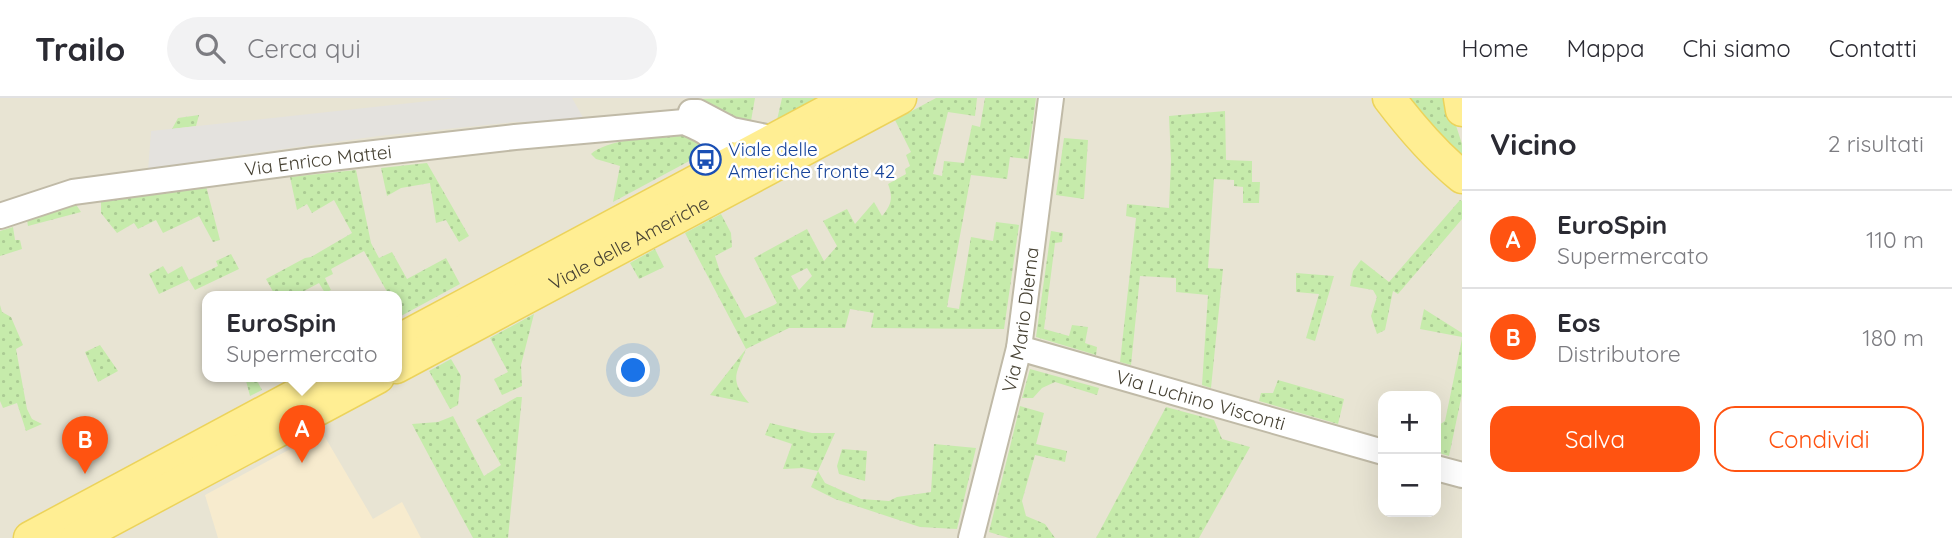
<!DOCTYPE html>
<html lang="it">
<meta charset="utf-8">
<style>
body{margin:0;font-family:Quicksand,sans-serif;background:#f2f2f3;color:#2b2b33}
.controls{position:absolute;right:21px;bottom:21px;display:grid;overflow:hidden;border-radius:14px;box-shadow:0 7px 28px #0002}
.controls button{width:63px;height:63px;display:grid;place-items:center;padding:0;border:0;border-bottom:2px solid #e1e1e2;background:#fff;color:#2b2b33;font:35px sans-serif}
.you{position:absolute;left:634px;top:273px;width:24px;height:24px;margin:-18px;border:5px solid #fff;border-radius:50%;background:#1a73e8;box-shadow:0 0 0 10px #1a73e833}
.badge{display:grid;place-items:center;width:46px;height:46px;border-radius:50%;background:#ff5311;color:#fff;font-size:23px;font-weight:700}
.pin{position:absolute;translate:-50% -58px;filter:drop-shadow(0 2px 4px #0008)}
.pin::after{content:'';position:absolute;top:37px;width:24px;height:21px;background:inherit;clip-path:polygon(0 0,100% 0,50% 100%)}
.popup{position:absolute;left:202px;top:193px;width:200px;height:91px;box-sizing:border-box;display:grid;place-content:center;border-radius:14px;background:#fff;filter:drop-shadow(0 2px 5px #0005);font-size:23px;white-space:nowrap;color:#7c7c81}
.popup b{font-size:26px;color:#2b2b33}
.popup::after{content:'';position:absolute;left:50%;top:100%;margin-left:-14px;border:14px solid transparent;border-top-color:#fff}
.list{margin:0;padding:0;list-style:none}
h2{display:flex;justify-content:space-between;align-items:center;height:91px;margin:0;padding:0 28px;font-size:30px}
h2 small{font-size:23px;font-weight:400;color:#7c7c81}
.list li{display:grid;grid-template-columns:46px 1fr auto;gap:21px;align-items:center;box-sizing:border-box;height:98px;padding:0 28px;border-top:2px solid #e1e1e2}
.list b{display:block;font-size:26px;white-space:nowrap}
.list p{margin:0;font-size:23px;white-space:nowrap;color:#7c7c81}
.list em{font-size:23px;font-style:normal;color:#7c7c81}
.actions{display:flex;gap:14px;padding:21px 28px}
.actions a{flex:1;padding:16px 0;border:2px solid #ff5311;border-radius:21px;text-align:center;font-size:24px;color:#ff5311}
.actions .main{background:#ff5311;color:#fff}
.icon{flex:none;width:38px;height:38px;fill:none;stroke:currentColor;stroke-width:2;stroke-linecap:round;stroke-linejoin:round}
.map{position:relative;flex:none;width:1462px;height:440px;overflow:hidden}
header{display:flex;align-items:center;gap:42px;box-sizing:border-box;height:98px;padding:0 35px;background:#fff;border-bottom:2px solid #e1e1e2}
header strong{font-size:33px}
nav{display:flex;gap:38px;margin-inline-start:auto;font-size:24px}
.search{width:490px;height:63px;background:#f2f2f3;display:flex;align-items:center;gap:18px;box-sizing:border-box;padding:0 24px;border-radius:38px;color:#7c7c81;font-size:26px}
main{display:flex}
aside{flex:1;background:#fff}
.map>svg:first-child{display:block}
</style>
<header>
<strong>Trailo</strong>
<div class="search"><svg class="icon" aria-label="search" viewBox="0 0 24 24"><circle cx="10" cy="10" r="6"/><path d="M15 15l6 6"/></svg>Cerca qui</div>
<nav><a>Home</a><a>Mappa</a><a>Chi siamo</a><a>Contatti</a></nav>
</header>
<main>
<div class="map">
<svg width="1462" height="440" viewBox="0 0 1462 440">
<defs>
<pattern id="park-dots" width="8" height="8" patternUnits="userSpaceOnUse" patternTransform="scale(1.75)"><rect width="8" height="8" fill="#c6ebab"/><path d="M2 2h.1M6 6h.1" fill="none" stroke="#abcb94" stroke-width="1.8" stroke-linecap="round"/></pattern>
</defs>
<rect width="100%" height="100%" fill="#f4f1e5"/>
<path fill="#e8e4d3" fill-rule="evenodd" d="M0 0H1462V440H0ZM208 199H396V279H208ZM1383 298H1436V414H1383Z"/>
<path fill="#f7ebce" d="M322 334 373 421 402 404 421 440H218L205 397Z"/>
<path fill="url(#park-dots)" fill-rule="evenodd" d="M755 0 751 23 725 17 714 7 699 1H689Z
M782 0H817L777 22Z
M936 0H977L975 18 948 14 933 76 942 78 944 63 964 65 972 27 980 29 985 0H1036L1028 61 1010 59 1007 81 971 77 947 209 959 211 971 139 993 143 996 124 1019 127 1004 231 871 230 874 215 850 211 845 230H789L746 251C736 277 729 281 749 305L710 297 746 251 685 135 721 116 731 135 732 149 715 158 720 174 745 220 774 207 777 205 754 160 807 131 824 163 837 148 823 123 847 111 855 126 874 104 882 118C892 107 893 99 888 86L906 76 905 71 910 68 906 57 911 54 895 22ZM807 170 812 178 799 192 791 178Z
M1401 0H1449L1450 9 1462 46V68Z
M1225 13 1226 62 1252 63V84H1260L1259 105H1243V89L1234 88V82L1214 81 1208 170 1223 171 1211 290 1202 287 1208 197 1176 194V180L1140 178 1131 267 1120 264 1136 120 1126 118 1127 106 1169 110 1171 63 1169 18Z
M199 17 196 28 172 31 178 20Z
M677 37 693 40 706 54 613 104 620 68 596 61 591 56C605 42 656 38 677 37Z
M1064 40 1088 42 1084 101 1056 97Z
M427 65 469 138 459 144 446 122 436 125 430 85 401 90 387 98 381 70Z
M356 72 371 145 379 160 392 154 407 181 446 160 460 186 401 218 397 210 396 199H390L364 153 331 171 333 176 325 180 331 192 325 195 319 185 293 199H276L266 181 305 160 311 159 352 135 334 102 312 115 307 106 297 112 290 79Z
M206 88 220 142 213 144 199 118 163 135 156 122 138 131 134 125 117 135 101 115V99Z
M73 102 81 114 28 128 26 116Z
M1460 102 1462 103V121L1398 196 1393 193 1385 232 1377 236 1371 218 1377 199 1373 192 1350 188 1353 173 1361 162 1389 184Z
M13 129 15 142H20L22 151 0 158V133Z
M1051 133 1063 135 1062 144 1055 145 1044 231 1069 238 1072 227 1088 229 1085 245 1097 249 1096 257 1036 239Z
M655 151 664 169 639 181 630 165Z
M231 156 239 171 195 192 189 182 159 196 149 176 163 168 168 176 182 168 189 182 218 168 216 163Z
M1296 175 1334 178 1315 243 1306 240 1319 196 1296 194Z
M0 207 2 214 11 219 23 247 16 251 27 311 32 321 42 326 26 333 17 305 3 310 0 303Z
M1424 211 1462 235V239L1420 231Z
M534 216 521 267 522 288 502 297 494 281 508 274 490 240Z
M1462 241V296L1449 358 1436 354V329L1445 323Z
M100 247 118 273 98 284 85 254Z
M451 261 461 278 458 307 450 311 429 273Z
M1030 271 1099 290 1097 297 1055 284 1042 290 1033 300H1022Z
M245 279H255L262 292 250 298Z
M1278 282 1344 301 1338 326 1259 303 1261 295H1273Z
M517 299H522L508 440H473L412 326 438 324 453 318 484 378 501 367 476 322Z
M1020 308 1044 315 1036 346 1067 353 1065 364 1035 357 1022 403 1026 418 1045 426 1055 440H1009L989 434Z
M1166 309 1214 322 1222 341 1250 349 1199 440H1096Z
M770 325 812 335H835L818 373 825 385 861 401 889 403 897 399 931 394 934 346 976 350 957 431 920 429 835 401 811 389 818 373 803 370 783 371 792 346 765 337Z
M842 351 867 353 865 383 839 376 837 368Z"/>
<path fill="#e4e2de" d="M457 0H572L585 23 514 24 379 38 224 59 148 73 151 33Z"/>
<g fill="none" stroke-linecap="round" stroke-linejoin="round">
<defs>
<g id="minor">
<path d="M691 14H698L732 32 776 41"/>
<path id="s1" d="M0 118 73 94 313 62 515 39 684 24C711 35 719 40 721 71"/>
<path id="s2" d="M1019 250 1383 354"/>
<path d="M1436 370 1462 377"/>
<path id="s3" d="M971 440 1019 250 1051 0"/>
</g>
<g id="major">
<path d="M1389 0C1411 29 1434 56 1462 79"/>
<path d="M1460 0 1462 12"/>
<path d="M396 244 852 0"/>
<path id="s4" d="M396 269 900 0"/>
<path d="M30 440 330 279"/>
<path d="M77 440 378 279"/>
</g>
</defs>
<use href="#minor" stroke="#c0baa7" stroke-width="28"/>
<use href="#major" stroke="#ecd35b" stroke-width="35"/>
<use href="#minor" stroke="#fff" stroke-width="24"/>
<use href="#major" stroke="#ffee93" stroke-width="32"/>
</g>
<defs>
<symbol id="bus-ring" viewBox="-11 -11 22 22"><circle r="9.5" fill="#fff" stroke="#1a4fb4" stroke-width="1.5"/><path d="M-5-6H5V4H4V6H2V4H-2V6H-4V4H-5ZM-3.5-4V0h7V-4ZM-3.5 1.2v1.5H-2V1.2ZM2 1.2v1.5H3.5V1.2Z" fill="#1a4fb4"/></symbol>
</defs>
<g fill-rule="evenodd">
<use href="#bus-ring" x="688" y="44" width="35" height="35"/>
</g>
<g text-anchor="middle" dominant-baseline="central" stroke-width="5" stroke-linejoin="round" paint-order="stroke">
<g font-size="19" fill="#164399" stroke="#fff" text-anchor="start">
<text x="728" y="51">Viale delle<tspan x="728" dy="22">Americhe fronte 42</tspan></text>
</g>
<g font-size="19" fill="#474234" stroke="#fff">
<text stroke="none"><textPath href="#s1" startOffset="324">Via Enrico Mattei</textPath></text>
<text stroke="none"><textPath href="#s4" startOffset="264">Viale delle Americhe</textPath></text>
<text stroke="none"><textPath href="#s3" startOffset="224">Via Mario Dierna</textPath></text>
<text stroke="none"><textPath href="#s2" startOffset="189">Via Luchino Visconti</textPath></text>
</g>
</g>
</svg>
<div class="controls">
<button>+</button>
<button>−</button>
</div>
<div class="you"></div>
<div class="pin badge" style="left:302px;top:365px">A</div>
<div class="popup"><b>EuroSpin</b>Supermercato</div>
<div class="pin badge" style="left:85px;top:376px">B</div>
</div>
<aside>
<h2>Vicino<small>2 risultati</small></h2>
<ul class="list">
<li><span class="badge">A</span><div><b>EuroSpin</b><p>Supermercato</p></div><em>110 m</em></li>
<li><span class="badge">B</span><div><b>Eos</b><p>Distributore</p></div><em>180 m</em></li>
</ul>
<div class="actions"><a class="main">Salva</a><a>Condividi</a></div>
</aside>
</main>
